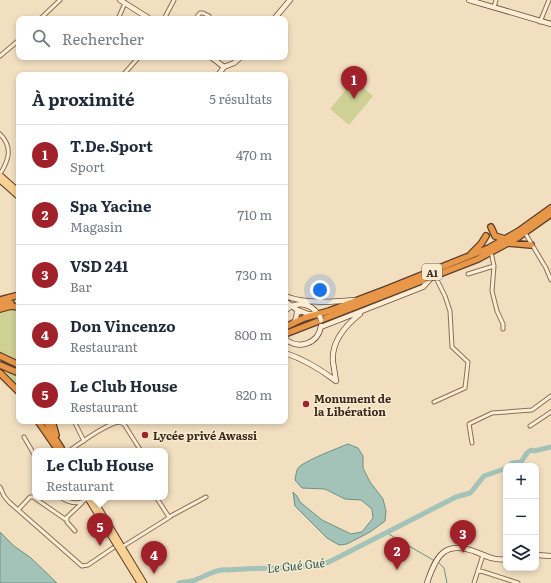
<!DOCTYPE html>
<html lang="fr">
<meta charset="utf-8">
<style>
body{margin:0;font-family:Literata,serif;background:#f2f2f3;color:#1f2937}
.controls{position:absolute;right:12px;bottom:12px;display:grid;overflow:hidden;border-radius:8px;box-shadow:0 2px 6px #0003}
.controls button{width:36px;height:36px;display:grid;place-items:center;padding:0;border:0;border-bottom:1px solid #e0e1e3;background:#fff;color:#1f2937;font:20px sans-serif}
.you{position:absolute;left:320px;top:290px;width:14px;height:14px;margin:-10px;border:3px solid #fff;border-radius:50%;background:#1a73e8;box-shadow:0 0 0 6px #1a73e833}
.badge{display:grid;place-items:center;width:26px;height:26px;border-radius:50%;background:#a1212b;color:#fff;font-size:13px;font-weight:700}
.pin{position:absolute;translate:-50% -33px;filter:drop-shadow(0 1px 2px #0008)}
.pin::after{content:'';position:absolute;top:21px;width:14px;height:12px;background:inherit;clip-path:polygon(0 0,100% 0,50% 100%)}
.popup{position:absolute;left:32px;top:448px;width:136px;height:52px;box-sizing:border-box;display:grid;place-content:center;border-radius:8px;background:#fff;filter:drop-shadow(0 1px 3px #0005);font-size:13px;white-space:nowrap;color:#747a83}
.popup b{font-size:15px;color:#1f2937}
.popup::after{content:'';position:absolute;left:50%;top:100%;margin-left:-8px;border:8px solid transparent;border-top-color:#fff}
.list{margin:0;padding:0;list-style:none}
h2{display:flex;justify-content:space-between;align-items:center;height:52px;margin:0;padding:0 16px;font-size:17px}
h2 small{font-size:13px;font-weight:400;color:#747a83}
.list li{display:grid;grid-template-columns:26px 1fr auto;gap:12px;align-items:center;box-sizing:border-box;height:60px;padding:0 16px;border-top:1px solid #e0e1e3}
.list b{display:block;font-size:15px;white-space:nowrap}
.list p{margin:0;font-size:13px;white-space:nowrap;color:#747a83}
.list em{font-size:13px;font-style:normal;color:#747a83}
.icon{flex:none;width:22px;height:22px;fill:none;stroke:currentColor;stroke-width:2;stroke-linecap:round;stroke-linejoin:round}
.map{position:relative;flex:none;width:551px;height:583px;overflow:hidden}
.search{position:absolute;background:#fff;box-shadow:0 2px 6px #0003;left:16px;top:16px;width:272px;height:44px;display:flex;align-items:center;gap:10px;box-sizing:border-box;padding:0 14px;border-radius:8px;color:#747a83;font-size:15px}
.panel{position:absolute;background:#fff;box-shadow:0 2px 6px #0003;left:16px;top:72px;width:272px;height:352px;border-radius:8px}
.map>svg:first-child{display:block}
</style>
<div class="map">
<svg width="551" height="583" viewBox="0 0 551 583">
<rect width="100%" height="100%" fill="#f2dfc0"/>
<path fill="#ced193" d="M354 80 373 96 349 125 330 109Z
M4 308 19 309V362L0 353V310Z
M0 368 19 377V389L12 380 0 371Z"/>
<path fill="#a3c3b8" stroke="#6a9285" d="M348 444 358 448 363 456V468L370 482 383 499 386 511 385 521 370 532 347 544 339 545 327 538 295 506 293 492 297 496 300 502 322 520 351 534 362 532 373 518 372 509 361 500 345 499 325 489 302 488 295 480C296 476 296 471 298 468 304 461 338 448 348 444Z
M0 532 14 546 31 558 57 583H0Z"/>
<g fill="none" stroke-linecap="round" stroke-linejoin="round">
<path stroke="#6a9285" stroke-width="1" d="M387 533 433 560
M438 562 444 568 447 583"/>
<path stroke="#a3c3b8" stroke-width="5" d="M509 466 512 463 521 462 527 453 531 450 534 451 551 447
M472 491 484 476 504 469
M179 583C183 582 188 582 192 581 205 577 216 568 229 570 263 567 296 570 329 562L456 497 470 493"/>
<defs>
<path id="street" d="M494 7 496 0
M40 19 60 0
M118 19 125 3
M164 19 174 0
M195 19 200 13H203L209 16
M540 22 549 0
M0 56 19 40
M123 75 139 57
M0 134C13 147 9 160 0 174
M525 233 546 268 551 280
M491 252 494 266 492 291 497 311 503 324V329
M468 274 494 266
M434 402 465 388 468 362 452 347 450 311 445 296 435 276
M74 421 84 441
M530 426 551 412
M24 437 35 456
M472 443 469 424 492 413 532 410 551 396
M69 451C80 443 106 424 119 422L124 424 141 451
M0 487 4 496 9 502 82 566 88 565 113 548
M60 497C69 503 79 506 88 498
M156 497 169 517 206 497
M18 510 30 497H33L65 519 82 503
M67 518V522L75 531
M122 547 170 517
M478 570 518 583
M474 583 483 555"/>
<path id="secondary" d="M120 0 150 19
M469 0 551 24
M274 19 290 0
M211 57 224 67
M224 67 234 63 241 57
M218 75 224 67
M285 296C305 304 333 302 355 300
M285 301 300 312
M298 310 308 314H314
M285 311C296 300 312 303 319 316
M293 323 296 319 297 312
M321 327 423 287 431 278
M285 339C299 350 318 344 321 326
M285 353C304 359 320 369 336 381
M336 381C335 375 334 368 333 362 331 342 346 325 360 314
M536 555 551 556
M427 583C436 556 444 540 476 552 486 556 495 561 506 559"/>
<path id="primary" d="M0 175 19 192
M0 180 19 197
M87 497 140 583
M92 497 144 583"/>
<path id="highway" d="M491 227 495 236 505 239
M508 243 531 245
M471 254 481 244 486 236
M0 300 19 295
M0 304 11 303
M0 309 11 306 19 307
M304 318 329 311 387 289 489 248 519 231 551 208
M285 327 302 319
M285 334 478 259 517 238 551 214
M0 356 19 365
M0 365 19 373
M0 373 19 392
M38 421 58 450
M46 421 52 434 61 448
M52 421 56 435"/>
</defs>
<use href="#street" stroke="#8c6f56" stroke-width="5"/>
<use href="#secondary" stroke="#6e503a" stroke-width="6"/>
<use href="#primary" stroke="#5a3e2b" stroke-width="7"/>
<use href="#highway" stroke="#5a3e2b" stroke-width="8"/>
<use href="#street" stroke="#fcedd4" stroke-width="3"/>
<use href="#secondary" stroke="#fcedd4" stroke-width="4.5"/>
<use href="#primary" stroke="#f8d295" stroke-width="5"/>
<use href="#highway" stroke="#e89749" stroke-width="5.5"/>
<defs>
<path id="secondary-bridge" d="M320 317 321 320"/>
</defs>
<use href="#secondary-bridge" stroke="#6e503a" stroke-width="6" stroke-linecap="butt"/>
<use href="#secondary-bridge" stroke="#fcedd4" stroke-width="4.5"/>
</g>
<g fill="#a1212b" stroke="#f8ead1" stroke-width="1.5">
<circle cx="306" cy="404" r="4"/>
<circle cx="145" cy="435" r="4"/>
</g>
<g text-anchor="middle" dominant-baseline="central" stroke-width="3" stroke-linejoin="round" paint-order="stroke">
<rect fill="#f8ead1" stroke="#746352" stroke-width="1" x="422" y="264" width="20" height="16" rx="3"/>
<g font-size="10" font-weight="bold" fill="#3b291c">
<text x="432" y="272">A1</text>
</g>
<g font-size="11" font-weight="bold" fill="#3b291c" stroke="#f8ead1" text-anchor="start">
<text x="314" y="398">Monument de<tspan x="314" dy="13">la Libération</tspan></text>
<text x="153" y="435">Lycée privé Awassi</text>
</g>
<g font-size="12" font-style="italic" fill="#2a5c55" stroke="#f8ead1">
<text transform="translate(296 565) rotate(-6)">Le Gué Gué</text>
</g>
</g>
</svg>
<div class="controls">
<button>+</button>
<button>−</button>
<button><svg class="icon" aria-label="layers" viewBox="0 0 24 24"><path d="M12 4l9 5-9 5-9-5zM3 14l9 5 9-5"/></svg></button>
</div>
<div class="you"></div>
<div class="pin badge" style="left:354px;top:99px">1</div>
<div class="pin badge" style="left:397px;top:570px">2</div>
<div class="pin badge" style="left:463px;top:553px">3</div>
<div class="pin badge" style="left:154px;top:574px">4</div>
<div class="pin badge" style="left:100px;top:546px">5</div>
<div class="popup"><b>Le Club House</b>Restaurant</div>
<div class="search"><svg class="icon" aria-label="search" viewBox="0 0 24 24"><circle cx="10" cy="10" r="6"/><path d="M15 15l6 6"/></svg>Rechercher</div>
<section class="panel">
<h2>À proximité<small>5 résultats</small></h2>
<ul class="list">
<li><span class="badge">1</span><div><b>T.De.Sport</b><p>Sport</p></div><em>470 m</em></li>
<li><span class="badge">2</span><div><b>Spa Yacine</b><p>Magasin</p></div><em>710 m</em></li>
<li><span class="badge">3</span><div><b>VSD 241</b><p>Bar</p></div><em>730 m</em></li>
<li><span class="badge">4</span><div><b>Don Vincenzo</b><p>Restaurant</p></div><em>800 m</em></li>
<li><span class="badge">5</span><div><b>Le Club House</b><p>Restaurant</p></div><em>820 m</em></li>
</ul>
</section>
</div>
